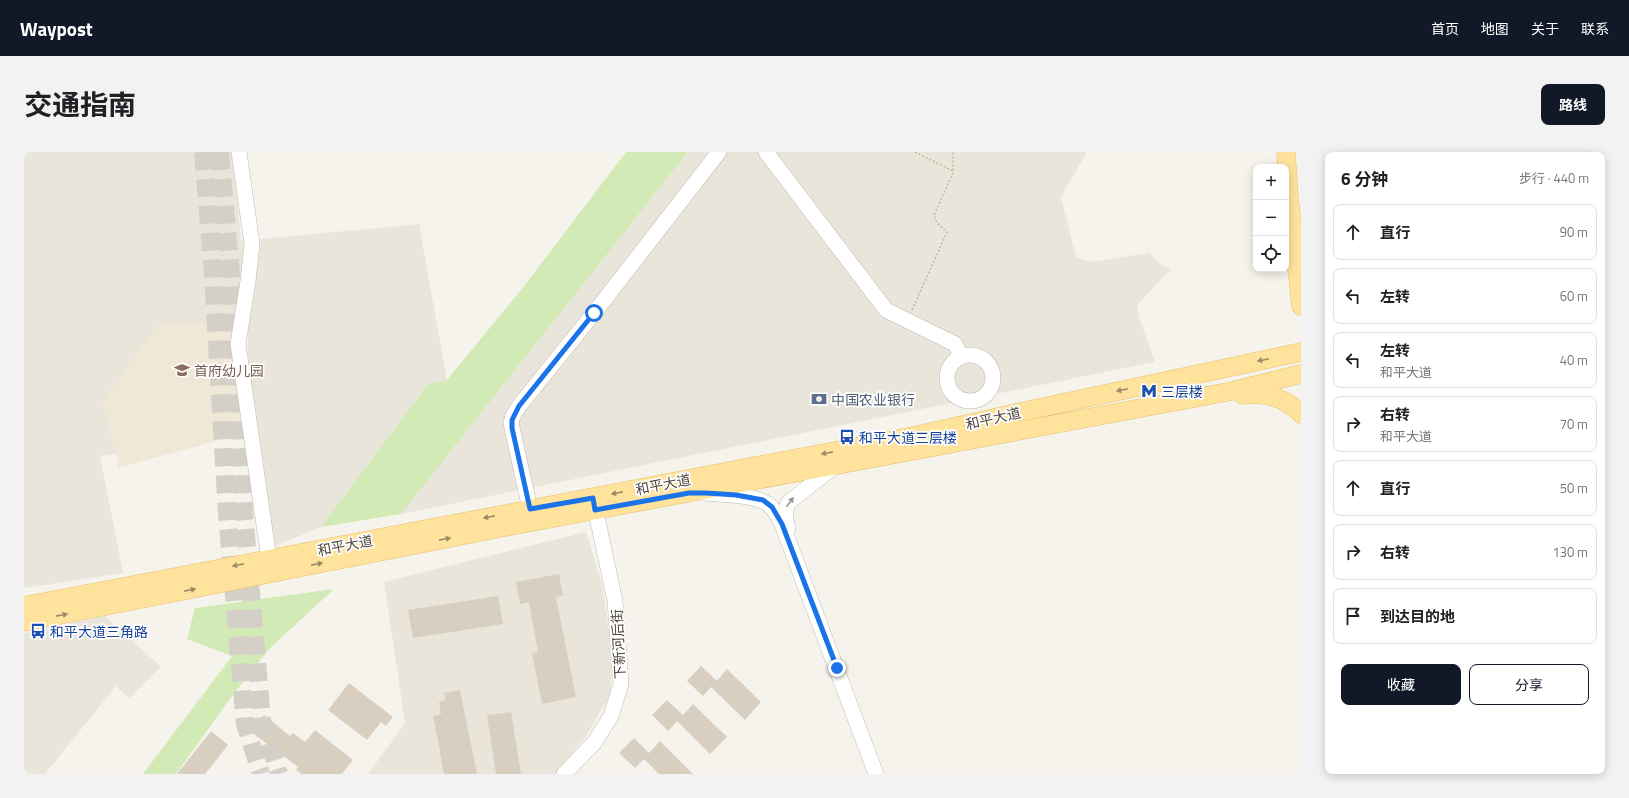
<!DOCTYPE html>
<html lang="zh">
<meta charset="utf-8">
<style>
body{margin:0;font-family:"Titillium Web","Noto Sans SC",sans-serif;background:#f2f2f2;color:#202124}
.controls{position:absolute;right:12px;top:12px;display:grid;overflow:hidden;border-radius:8px;box-shadow:0 2px 10px #0003}
.controls button{width:36px;height:36px;display:grid;place-items:center;padding:0;border:0;border-bottom:1px solid #e0e0e0;background:#fff;color:#202124;font:20px sans-serif}
.stop{position:absolute;width:12px;height:12px;margin:-9px;border:3px solid #1a73e8;border-radius:50%;background:#fff}
.stop.end{background:#1a73e8;border-color:#fff;box-shadow:0 1px 4px #0008}
.list{margin:0;padding:0;list-style:none}
h2{display:flex;justify-content:space-between;align-items:center;height:52px;margin:0;padding:0 16px;font-size:17px}
h2 small{font-size:13px;font-weight:400;color:#757577}
.list li{display:grid;grid-template-columns:26px 1fr auto;gap:12px;align-items:center;box-sizing:border-box;height:56px;margin:0 8px 8px;padding:0 8px;border:1px solid #e0e0e0;border-radius:8px}
.list b{display:block;font-size:15px;white-space:nowrap}
.list p{margin:0;font-size:13px;white-space:nowrap;color:#757577}
.list em{font-size:13px;font-style:normal;color:#757577}
.actions{display:flex;gap:8px;padding:12px 16px}
.actions a{flex:1;padding:9px 0;border:1px solid #111827;border-radius:8px;text-align:center;font-size:14px;color:#111827}
.actions .main{background:#111827;color:#fff}
.icon{flex:none;width:22px;height:22px;fill:none;stroke:currentColor;stroke-width:2;stroke-linecap:round;stroke-linejoin:round}
.map{position:relative;flex:none;width:1277px;height:622px;overflow:hidden;border-radius:8px}
header{display:flex;align-items:center;gap:24px;box-sizing:border-box;height:56px;padding:0 20px;background:#111827;color:#fff}
header strong{font-size:19px}
nav{display:flex;gap:22px;margin-inline-start:auto;font-size:14px}
.intro{display:flex;align-items:center;justify-content:space-between;box-sizing:border-box;height:96px;padding:0 24px}
h1{margin:0;font-size:28px}
.button{padding:10px 18px;border-radius:8px;background:#111827;color:#fff;font-size:14px;font-weight:700}
main{display:flex;gap:24px;padding:0 24px}
aside{flex:1;background:#fff;border-radius:8px;box-shadow:0 2px 10px #0003}
.map>svg:first-child{display:block}
</style>
<header>
<strong>Waypost</strong>
<nav><a>首页</a><a>地图</a><a>关于</a><a>联系</a></nav>
</header>
<div class="intro"><h1>交通指南</h1><a class="button">路线</a></div>
<main>
<div class="map">
<svg width="1277" height="622" viewBox="0 0 1277 622">
<rect width="100%" height="100%" fill="#f6f3ec"/>
<path fill="#eae5da" d="M0 0H209L217 89 395 72 423 228 405 231 297 375 249 395 224 217V171L79 249 93 302 76 304 99 421 0 436Z
M664 0H1063L1037 45 1052 105 1067 110 1125 101 1139 114 1147 117 1113 153 1115 165 1131 210 377 362Z
M562 380 578 432 589 505 586 543 561 586 531 622H344L381 571 360 430Z
M81 464 137 515 105 546 92 534 21 622H0V481Z"/>
<path fill="#efe8d6" d="M136 170 215 171 221 281 94 316 93 302 79 249Z"/>
<path fill="#d2eab5" d="M602 0H664L377 362 297 375 405 231 423 228 501 133Z
M310 437 246 496 205 548 152 622H119L208 504 163 487 171 456Z"/>
<path fill="#d8cfc1" d="M535 422 539 444 532 445 552 545 518 552 508 501 514 500 505 450 496 452 492 430Z
M474 444 479 472 389 486 384 458Z
M677 514 693 529 703 517 737 550 721 568 687 535 679 544 663 529Z
M325 531 369 565 362 574 357 570 343 588 304 558Z
M436 538 453 622H420L414 589 409 564 417 562 415 550 421 548 420 541Z
M643 548 659 563 669 552 703 585 686 602 653 569 644 579 628 563Z
M487 560 497 622H472L463 563Z
M240 563 266 584 269 581 281 590 291 578 329 608 318 622H278L272 618 274 615 227 580Z
M187 579 204 593 181 622H153Z
M610 586 625 601 636 589 669 622H635L620 607 611 616 595 601Z"/>
<g fill="none" stroke-linecap="round" stroke-linejoin="round">
<path stroke="#d4d0c8" stroke-width="18" stroke-dasharray="18 9" stroke-linecap="butt" d="M179 0 189 123 203 362 221 572 237 622
M196 0 207 121 220 360 238 568 255 622"/>
<defs>
<path id="minor" d="M215 0 228 92 224 129 214 192 245 407
M742 0 862 158 931 192 937 204
M923 226a23 23 0 1 1 46 0a23 23 0 1 1-46 0Z
M682 341C699 343 737 342 748 356 752 360 755 367 758 372L852 622
M506 357 487 271 489 264 495 254 570 161 695 0
M764 376C761 366 760 359 765 350L811 314
M540 622 570 591 587 564 597 532 591 449 569 346"/>
<path id="major" d="M1262 0 1265 45 1277 154
M1219 243C1241 240 1262 246 1277 262
M0 454 889 284 992 261 1277 200
M0 470 492 373 1208 239 1277 222"/>
</defs>
<use href="#minor" stroke="#c2bbae" stroke-width="16"/>
<use href="#major" stroke="#e6c16a" stroke-width="19"/>
<path stroke="#c4b79f" stroke-width="1.5" stroke-dasharray="2 2" stroke-linecap="butt" d="M891 0 929 19
M888 158 923 80 913 71 910 63 929 21V0"/>
<use href="#minor" stroke="#fff" stroke-width="15"/>
<use href="#major" stroke="#ffe39c" stroke-width="18"/>
</g>
<defs><path id="oneway-solid" d="M-6-.8H1V-3.2L6.5 0L1 3.2V.8H-6Z"/></defs>
<g fill="#9c8c66">
<use href="#oneway-solid" transform="translate(1239 208) rotate(168)"/>
<use href="#oneway-solid" transform="translate(1098 238) rotate(168)"/>
<use href="#oneway-solid" transform="translate(803 301) rotate(169)"/>
<use href="#oneway-solid" transform="translate(593 341) rotate(169)"/>
<use href="#oneway-solid" transform="translate(465 365) rotate(169)"/>
<use href="#oneway-solid" transform="translate(421 387) rotate(-11)"/>
<use href="#oneway-solid" transform="translate(293 412) rotate(-11)"/>
<use href="#oneway-solid" transform="translate(214 413) rotate(169)"/>
<use href="#oneway-solid" transform="translate(166 438) rotate(-11)"/>
<use href="#oneway-solid" transform="translate(38 463) rotate(-11)"/>
</g>
<use fill="#9c9892" href="#oneway-solid" transform="translate(766 350) rotate(-53)"/>
<g fill="none" stroke-linecap="round" stroke-linejoin="round">
<path stroke="#1a73e8" stroke-width="5" d="M570 161 495 254 488 268V276L506 357 569 346 571 358 665 341H682L712 343 739 348 748 355 758 372 813 516"/>
</g>
<defs>
<symbol id="school-bare" viewBox="-9 -9 18 18"><path d="M0-5L7-2L0 1L-7-2ZM-4 1L0 2.5L4 1V4Q0 6-4 4Z" fill="#8d6e63" stroke="#fff" stroke-width="2.5" paint-order="stroke"/></symbol>
<symbol id="metro-bare" viewBox="-9 -9 18 18"><path d="M-5.5 5V-5H-3L0 0L3-5H5.5V5H3V-.5L0 4L-3-.5V5Z" fill="#1a4fb4" stroke="#fff" stroke-width="2.5" paint-order="stroke"/></symbol>
<symbol id="bank-bare" viewBox="-9 -9 18 18"><path d="M-6-4H6V4H-6ZM0-2.3a2.3 2.3 0 1 0 0 4.6a2.3 2.3 0 1 0 0-4.6Z" fill="#5c6f8a" stroke="#fff" stroke-width="2.5" paint-order="stroke"/></symbol>
<symbol id="bus-bare" viewBox="-9 -9 18 18"><path d="M-5-6H5V4H4V6H2V4H-2V6H-4V4H-5ZM-3.5-4V0h7V-4ZM-3.5 1.2v1.5H-2V1.2ZM2 1.2v1.5H3.5V1.2Z" fill="#1a4fb4" stroke="#fff" stroke-width="2.5" paint-order="stroke"/></symbol>
</defs>
<g fill-rule="evenodd">
<use href="#school-bare" x="147" y="207" width="22" height="22"/>
<use href="#metro-bare" x="1114" y="228" width="22" height="22"/>
<use href="#bank-bare" x="784" y="236" width="22" height="22"/>
<use href="#bus-bare" x="812" y="274" width="22" height="22"/>
<use href="#bus-bare" x="3" y="468" width="22" height="22"/>
</g>
<g text-anchor="middle" dominant-baseline="central" stroke-width="3.5" stroke-linejoin="round" paint-order="stroke">
<g font-size="14" fill="#785e54" stroke="#fff" text-anchor="start">
<text x="170" y="218">首府幼儿园</text>
</g>
<g font-size="14" fill="#164399" stroke="#fff" text-anchor="start">
<text x="1137" y="239">三层楼</text>
<text x="835" y="285">和平大道三层楼</text>
<text x="26" y="479">和平大道三⻆路</text>
</g>
<g font-size="14" fill="#4e5e75" stroke="#fff" text-anchor="start">
<text x="807" y="247">中国农业银行</text>
</g>
<g font-size="14" fill="#4b4439" stroke="#fff">
<text transform="translate(969 266) rotate(-13)">和平大道</text>
<text transform="translate(639 332) rotate(-11)">和平大道</text>
<text transform="translate(321 393) rotate(-11)">和平大道</text>
<text transform="translate(594 492) rotate(-93)">下新河后街</text>
</g>
</g>
</svg>
<div class="controls">
<button>+</button>
<button>−</button>
<button><svg class="icon" aria-label="locate" viewBox="0 0 24 24"><circle cx="12" cy="12" r="6"/><path d="M12 2v4M12 18v4M2 12h4M18 12h4"/></svg></button>
</div>
<div class="stop" style="left:570px;top:161px"></div>
<div class="stop end" style="left:813px;top:516px"></div>
</div>
<aside>
<h2>6 分钟<small>步行 · 440 m</small></h2>
<ul class="list">
<li><svg class="icon" aria-label="ahead" viewBox="0 0 24 24"><path d="M12 20V5M6 11l6-6 6 6"/></svg><div><b>直行</b></div><em>90 m</em></li>
<li><svg class="icon" aria-label="left" viewBox="0 0 24 24"><path d="M17 20v-9H6M10 6l-5 5 5 5"/></svg><div><b>左转</b></div><em>60 m</em></li>
<li><svg class="icon" aria-label="left" viewBox="0 0 24 24"><path d="M17 20v-9H6M10 6l-5 5 5 5"/></svg><div><b>左转</b><p>和平大道</p></div><em>40 m</em></li>
<li><svg class="icon" aria-label="right" viewBox="0 0 24 24"><path d="M7 20v-9h11M14 6l5 5-5 5"/></svg><div><b>右转</b><p>和平大道</p></div><em>70 m</em></li>
<li><svg class="icon" aria-label="ahead" viewBox="0 0 24 24"><path d="M12 20V5M6 11l6-6 6 6"/></svg><div><b>直行</b></div><em>50 m</em></li>
<li><svg class="icon" aria-label="right" viewBox="0 0 24 24"><path d="M7 20v-9h11M14 6l5 5-5 5"/></svg><div><b>右转</b></div><em>130 m</em></li>
<li><svg class="icon" aria-label="arrive" viewBox="0 0 24 24"><path d="M6 21V4h12l-3 4 3 4H6"/></svg><div><b>到达目的地</b></div></li>
</ul>
<div class="actions"><a class="main">收藏</a><a>分享</a></div>
</aside>
</main>
